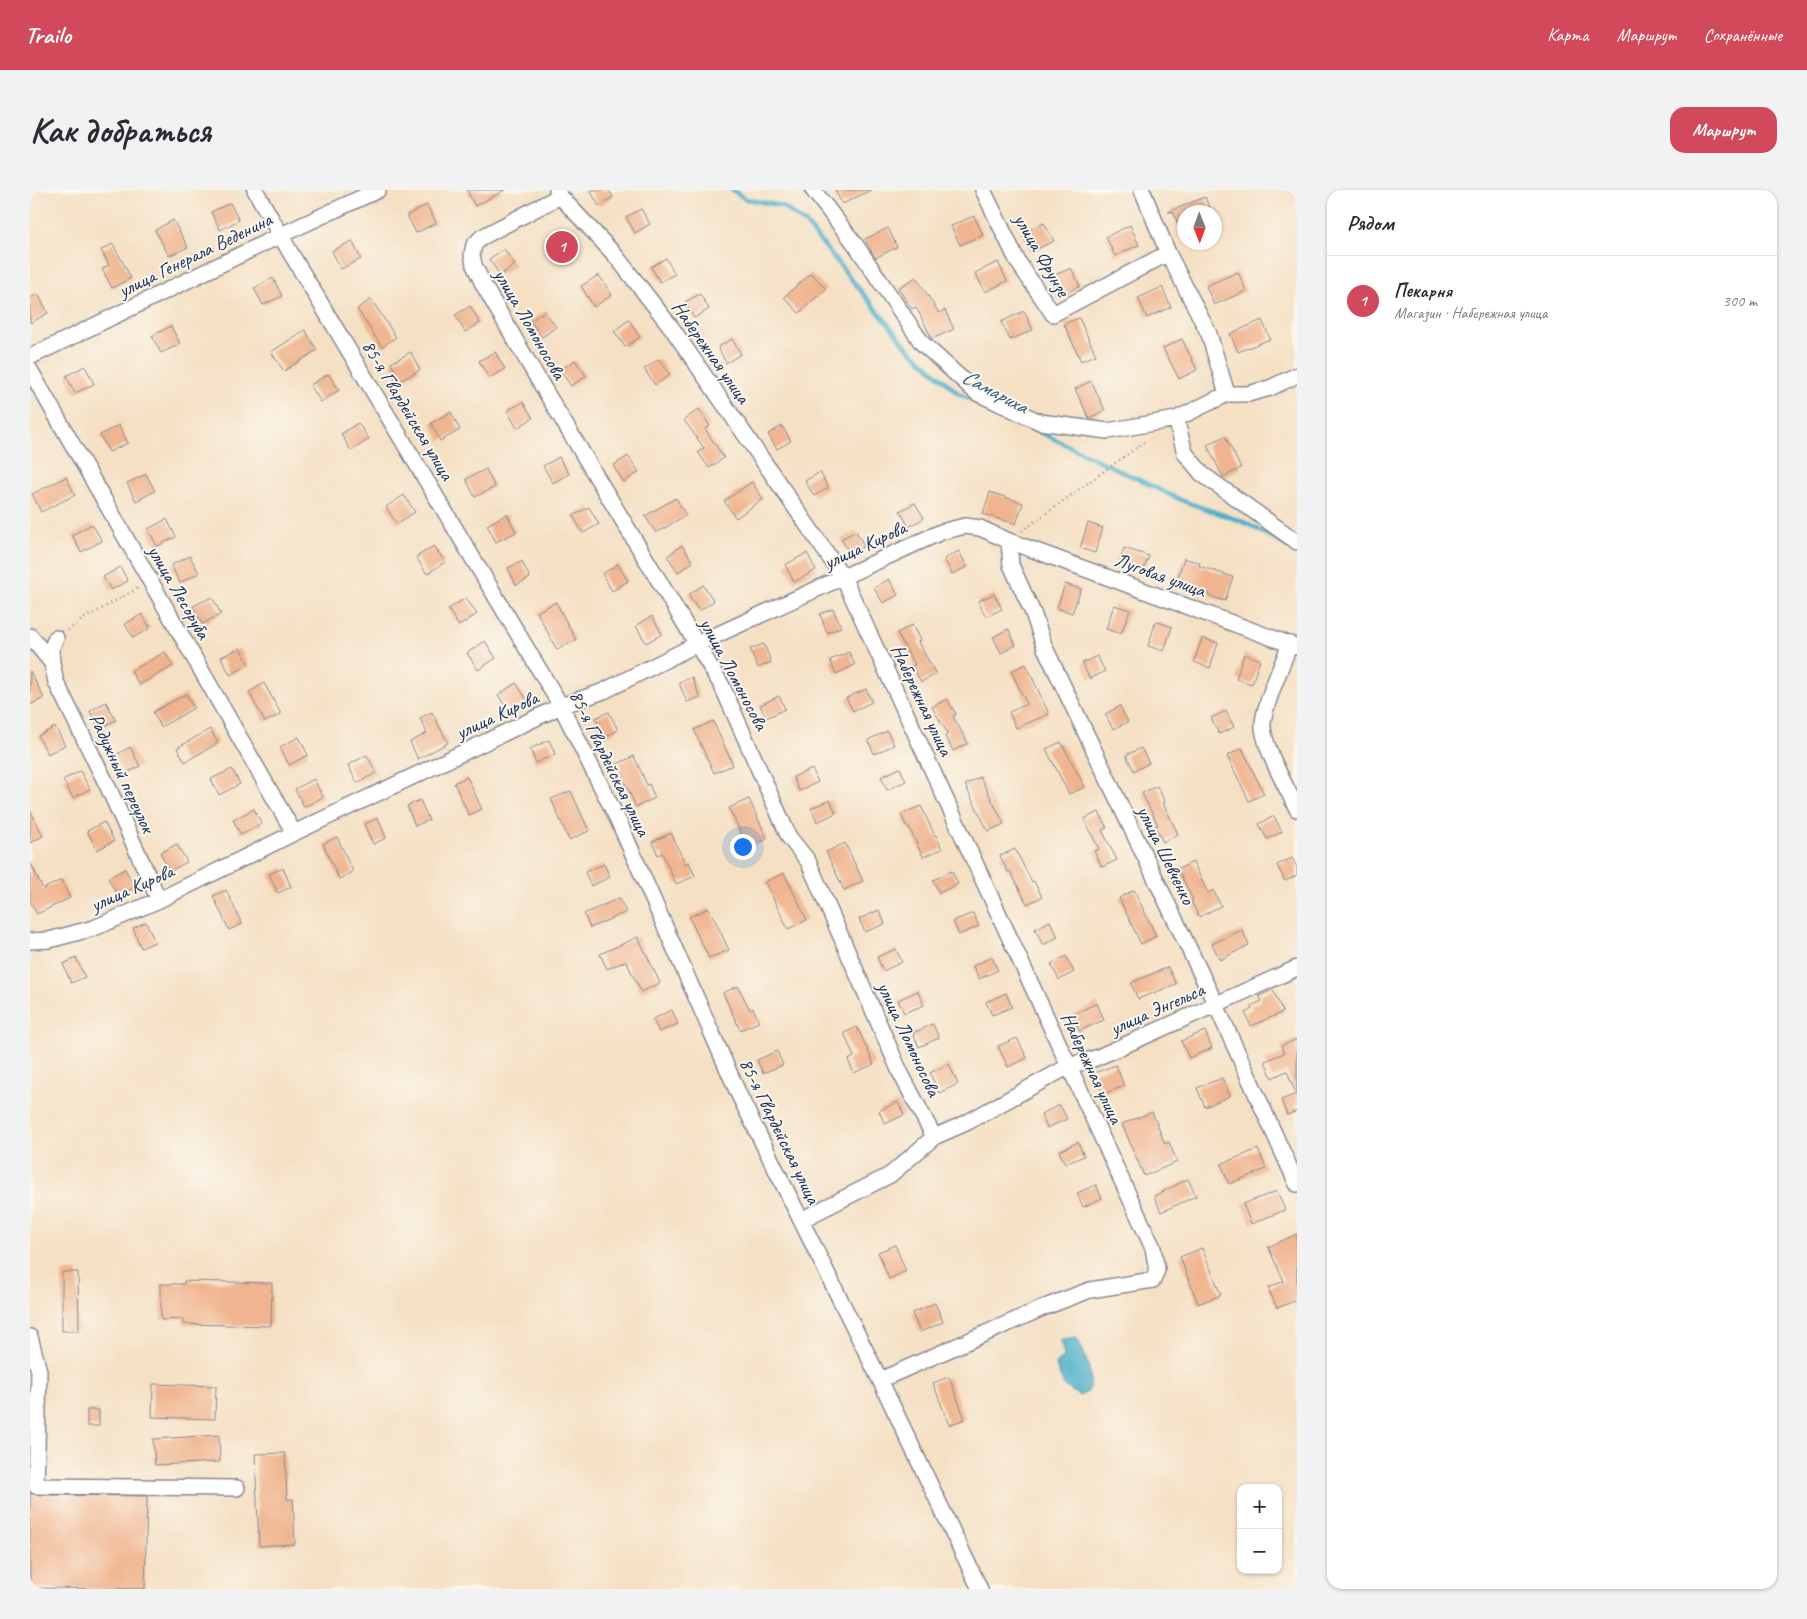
<!DOCTYPE html>
<html lang="ru">
<meta charset="utf-8">
<style>
body{margin:0;font-family:Caveat,sans-serif;background:#f2f2f3;color:#2b2b33}
.controls{position:absolute;right:15px;bottom:15px;display:grid;overflow:hidden;border-radius:10px;box-shadow:0 1px 4px #0004}
.controls button{width:45px;height:45px;display:grid;place-items:center;padding:0;border:0;border-bottom:1px solid #e1e1e2;background:#fff;color:#2b2b33;font:25px sans-serif}
.compass{position:absolute;left:1147px;top:15px;width:45px;height:45px;border-radius:50%;background:#fff;box-shadow:0 1px 4px #0004;rotate:179deg}
.you{position:absolute;left:712px;top:656px;width:18px;height:18px;margin:-12px;border:4px solid #fff;border-radius:50%;background:#1a73e8;box-shadow:0 0 0 8px #1a73e833}
.badge{display:grid;place-items:center;width:32px;height:32px;border-radius:50%;background:#d1495b;color:#fff;font-size:16px;font-weight:700}
.pin{position:absolute;translate:-50% -50%;border:2px solid #fff;box-shadow:0 1px 5px #0006}
.list{margin:0;padding:0;list-style:none}
h2{display:flex;justify-content:space-between;align-items:center;height:65px;margin:0;padding:0 20px;font-size:21px}
h2 small{font-size:16px;font-weight:400;color:#7c7c81}
.list li{display:grid;grid-template-columns:32px 1fr auto;gap:15px;align-items:center;box-sizing:border-box;height:90px;padding:0 20px;border-top:1px solid #e1e1e2}
.list b{display:block;font-size:19px;white-space:nowrap}
.list p{margin:0;font-size:16px;white-space:nowrap;color:#7c7c81}
.list em{font-size:16px;font-style:normal;color:#7c7c81}
.map{position:relative;flex:none;width:1267px;height:1399px;overflow:hidden;border-radius:15px}
header{display:flex;align-items:center;gap:30px;box-sizing:border-box;height:70px;padding:0 25px;background:#d1495b;color:#fff}
header strong{font-size:24px}
nav{display:flex;gap:28px;margin-inline-start:auto;font-size:18px}
.intro{display:flex;align-items:center;justify-content:space-between;box-sizing:border-box;height:120px;padding:0 30px}
h1{margin:0;font-size:35px}
.button{padding:12px 22px;border-radius:15px;background:#d1495b;color:#fff;font-size:18px;font-weight:700}
main{display:flex;gap:30px;padding:0 30px}
aside{flex:1;background:#fff;border-radius:15px;box-shadow:0 1px 4px #0004}
.map>svg:first-child{display:block}
</style>
<header>
<strong>Trailo</strong>
<nav><a>Карта</a><a>Маршрут</a><a>Сохранённые</a></nav>
</header>
<div class="intro"><h1>Как добраться</h1><a class="button">Маршрут</a></div>
<main>
<div class="map">
<svg width="1267" height="1399" viewBox="0 0 1267 1399">
<rect width="100%" height="100%" fill="#fbf7ec"/>
<filter id="ink" filterUnits="userSpaceOnUse"><feTurbulence type="fractalNoise" baseFrequency=".02" numOctaves="2"/><feDisplacementMap in="SourceGraphic" scale="10" xChannelSelector="R" yChannelSelector="G"/><feConvolveMatrix kernelMatrix="1 2 1 2 8 2 1 2 1" color-interpolation-filters="sRGB"/></filter>
<filter id="wash" filterUnits="userSpaceOnUse"><feTurbulence type="fractalNoise" baseFrequency=".0096" numOctaves="4" result="noise"/><feDisplacementMap in="SourceGraphic" scale="20" xChannelSelector="R" yChannelSelector="G"/><feGaussianBlur stdDeviation="1.12" result="paint"/><feColorMatrix in="noise" values="0 0 0 0 0 0 0 0 0 0 0 0 0 0 0 0 0 1.4 0 .05"/><feComposite in="paint" operator="in"/></filter>
<g filter="url(#wash)">
<rect width="100%" height="100%" fill="#f5e0c4"/>
<path fill="#4bafca" stroke="#336f94" d="M1037 1148H1047C1055 1164 1065 1185 1058 1202L1049 1206 1034 1196 1025 1174 1034 1166 1030 1150Z"/>
<g fill="none" stroke-linecap="round" stroke-linejoin="round">
<path stroke="#4bafca" stroke-width="4.5" d="M702 0 716 9 752 16 776 34 878 158 928 203 1153 311 1214 332 1267 362"/>
</g>
<g id="blocks">
<path fill="#f0b590" d="M437 0H475L445 16Z
M560 0H579L583 7 569 16Z
M805 0H842L812 14Z
M1175 7 1181 22H1154V49L1143 22H1138Z
M200 13 209 30 190 40 181 22Z
M397 15 406 33 386 43 377 25Z
M611 19 620 34 605 43 596 27Z
M944 26 953 45 930 55 921 36Z
M143 30 158 57 139 66 125 40Z
M1014 33 1024 51 1001 62 992 43Z
M1100 35 1109 55 1085 66 1076 47Z
M858 38 867 57 845 68 835 49Z
M535 41 547 62 529 73 516 53Z
M322 51 331 69 311 79 302 61Z
M83 54 101 88 82 98 72 79 79 75 71 60Z
M474 59 485 75 470 85 459 69Z
M636 68 645 84 630 92 621 77Z
M968 72 977 91 955 102 945 83Z
M1041 78 1050 96 1028 107 1018 88Z
M1208 82 1216 101 1184 115 1176 96Z
M781 83 796 99 769 123 754 107Z
M569 85 582 105 564 117 551 96Z
M886 87 909 123 915 120 924 139 902 149 886 117 882 119 868 98Z
M243 88 252 106 233 115 224 98Z
M1132 97 1141 117 1117 128 1108 108Z
M8 104 18 123 0 133V108Z
M670 104 679 119 664 128 655 112Z
M341 109 366 147 352 157 327 119Z
M440 116 450 133 435 142 425 125Z
M515 121 526 137 512 147 500 131Z
M994 121 1003 140 980 150 971 132Z
M1049 128 1066 165 1051 171 1034 134Z
M599 130 610 147 595 157 584 141Z
M1232 130 1240 149 1208 162 1200 144Z
M141 136 150 154 131 163 122 146Z
M275 140 287 160 254 181 241 162Z
M702 149 711 164 696 173 688 157Z
M1152 149 1167 180 1149 189 1133 158Z
M381 162 390 180 370 191 361 173Z
M465 162 475 179 459 188 449 171Z
M629 169 640 185 625 195 614 179Z
M545 170 556 186 541 196 530 180Z
M55 176 64 194 45 203 36 186Z
M298 184 309 200 291 212 280 195Z
M1061 191 1075 220 1059 228 1045 199Z
M493 212 503 228 487 238 477 221Z
M669 219 680 236 675 239 694 268 679 278 668 262 674 258 654 230Z
M421 222 430 240 410 251 401 233Z
M328 233 339 249 321 261 311 244Z
M89 235 98 253 79 262 70 245Z
M752 236 761 251 747 259 738 244Z
M1195 246 1211 278 1193 287 1177 255Z
M598 266 609 282 594 292 583 276Z
M529 267 539 284 523 293 513 276Z
M456 279 465 297 445 307 436 289Z
M790 282 798 298 784 306 775 291Z
M116 284 125 301 106 311 97 293Z
M36 287 45 305 11 322 2 304Z
M722 292 733 309 706 328 694 311Z
M960 302 993 313 986 334 953 324Z
M374 305 385 322 367 334 356 317Z
M646 308 656 325 626 343 615 326Z
M885 313 894 328 879 337 870 321Z
M559 317 569 334 553 343 543 326Z
M477 324 486 342 466 352 457 335Z
M137 329 146 347 127 356 118 339Z
M1058 333 1073 338 1065 363 1050 358Z
M62 334 72 351 51 362 42 345Z
M826 341 834 356 820 365 811 349Z
M652 355 663 372 648 382 637 366Z
M404 356 415 372 397 384 386 367Z
M1094 358 1119 366 1113 381 1089 374Z
M929 361 937 377 922 384 914 369Z
M777 363 786 380 764 392 755 375Z
M160 366 169 383 150 393 141 375Z
M1154 368 1170 373 1169 376 1203 387 1195 411 1179 406 1180 404 1146 392Z
M492 371 500 388 486 395 478 378Z
M588 374 598 391 582 401 572 384Z
M90 377 98 391 81 400 73 387Z
M859 389 868 405 853 413 844 398Z
M1035 394 1051 399 1042 423 1027 418Z
M673 395 684 411 669 421 658 405Z
M964 404 972 419 956 427 948 411Z
M182 407 191 424 172 434 163 416Z
M436 408 447 424 429 436 418 419Z
M526 412 546 450 527 460 507 422Z
M1084 415 1100 420 1091 444 1076 439Z
M803 419 811 437 797 443 790 424Z
M112 424 120 438 103 448 95 434Z
M622 426 632 444 616 453 606 436Z
M1126 431 1142 437 1134 461 1118 456Z
M882 435 890 450 888 452 906 484 891 492 882 476 885 475 867 443Z
M978 439 986 455 971 463 963 447Z
M1172 448 1188 453 1180 478 1164 472Z
M455 451 466 468 448 480 437 463Z
M734 454 741 472 728 478 720 459Z
M210 458 219 475 200 485 191 467Z
M135 462 143 476 109 495 101 481Z
M819 462 825 475 806 484 800 470Z
M1214 464 1230 470 1222 494 1206 489Z
M1067 466 1075 481 1060 489 1052 473Z
M996 474 1019 524 986 538 979 522 997 514 981 481Z
M0 481 14 508 0 515Z
M662 487 670 507 657 512 649 493Z
M234 493 251 524 235 532 219 502Z
M486 493 497 510 479 521 468 505Z
M836 499 842 512 823 521 816 508Z
M156 504 164 518 131 537 123 522Z
M749 506 755 519 736 528 730 515Z
M917 509 926 524 923 526 938 553 923 561 915 546 918 544 902 517Z
M76 512 86 530 69 539 60 521Z
M1090 516 1098 532 1083 539 1075 524Z
M1196 521 1204 537 1189 544 1181 528Z
M402 522 418 553 388 569 380 552 397 543 390 528Z
M579 522 588 540 575 547 565 528Z
M683 531 703 575 684 583 664 540Z
M25 537 35 555 18 564 8 546Z
M180 539 188 553 155 572 147 558Z
M857 541 864 555 844 564 838 550Z
M269 547 278 565 259 575 250 557Z
M519 550 525 564 506 573 500 559Z
M1031 552 1055 597 1039 604 1016 559Z
M100 557 110 576 93 585 84 566Z
M1111 558 1119 573 1104 581 1096 565Z
M1212 558 1234 604 1219 611 1197 566Z
M337 565 346 583 327 593 318 575Z
M604 566 617 595 619 594 625 608 606 617 593 588H591L585 575Z
M870 578 876 591 857 600 851 587Z
M202 579 210 594 189 605 181 589Z
M782 579 788 592 769 601 763 587Z
M50 581 60 599 43 608 33 590Z
M437 587 452 619 439 625 424 593Z
M950 587 974 634 958 641 935 595Z
M284 589 293 607 274 617 265 599Z
M1127 596 1135 612 1133 613 1148 644 1133 652 1125 636 1128 635 1112 603Z
M541 601 559 641 539 650 521 609Z
M719 609 737 649 718 658 699 618Z
M390 610 399 630 385 636 377 616Z
M800 610 806 623 787 632 781 618Z
M891 616 905 646 906 645 912 659 893 667 879 637 877 638 871 624Z
M224 619 232 634 211 645 203 630Z
M0 620 13 646 0 653Z
M1069 622 1077 638 1072 640 1087 670 1072 677 1064 661 1069 659 1054 629Z
M1244 626 1252 642 1237 649 1229 634Z
M348 628 356 648 343 654 334 634Z
M74 632 84 651 67 660 57 641Z
M641 643 655 674 659 672 665 686 646 694 632 663 628 665 622 652Z
M307 647 323 682 309 689 293 654Z
M815 653 833 691 814 700 796 662Z
M147 654 157 672 140 681 130 663Z
M985 659 1002 692 1004 691 1012 707 997 714 980 681 978 682 970 666Z
M1262 668 1267 677V685L1255 691 1247 675Z
M0 672 13 699 31 690 40 708 7 724 0 711Z
M1163 672 1178 703 1183 700 1191 716 1169 727 1161 711 1163 710 1148 679Z
M574 674 580 687 561 696 555 682Z
M253 678 261 697 248 703 239 684Z
M95 679 105 697 88 706 78 688Z
M922 681 928 694 909 703 903 690Z
M754 683 777 730 758 739 735 692Z
M196 700 212 734 199 740 183 706Z
M1104 700 1126 746 1111 754 1089 708Z
M589 708 596 722 560 738 554 724Z
M679 718 699 760 679 768 659 727Z
M849 720 855 734 835 742 829 729Z
M943 723 949 736 929 745 923 731Z
M1020 731 1028 747 1013 755 1005 739Z
M116 732 125 752 111 758 103 738Z
M1212 740 1219 755 1190 770 1182 754Z
M608 747 630 793 611 802 596 771 577 779 570 764Z
M866 759 872 772 853 781 847 767Z
M1036 766 1044 782 1029 790 1021 774Z
M962 767 968 780 949 789 943 776Z
M46 768 55 787 41 793 33 774Z
M1138 777 1146 794 1108 809 1101 793Z
M708 796 720 820 723 818 729 832 710 840 693 803Z
M1243 800 1253 822 1221 836 1215 823 1222 819 1221 816 1232 811 1229 806Z
M888 801 894 815 874 823 868 810Z
M976 803 982 817 962 825 956 812Z
M1067 813 1074 830 1049 841 1042 825Z
M642 820 648 834 629 842 623 829Z
M903 834 909 848 889 857 883 843Z
M827 837 844 874 824 883 818 870 824 867 814 843Z
M1175 841 1182 858 1159 868 1151 851Z
M987 848 997 868 978 877 968 856Z
M1267 849V921L1257 925 1251 910 1266 904 1257 881 1242 888 1235 871 1254 863 1251 856Z
M747 861 753 875 733 883 727 870Z
M919 874 928 894 909 903 900 883Z
M1086 875 1094 896 1073 904 1064 883Z
M1192 888 1200 906 1175 917 1167 898Z
M868 912 874 925 855 934 849 921Z
M1030 915 1037 929 1017 938 1011 924Z
M1122 922 1135 954 1139 952 1147 972 1114 986 1092 934Z
M1048 952 1054 966 1035 974 1029 961Z
M1228 959 1236 979 1199 994 1191 974Z
M1158 989 1166 1006 1131 1022 1124 1006Z
M1066 995 1072 1008 1053 1017 1047 1003Z
M1247 1001 1255 1020 1221 1034 1213 1014Z
M1267 1044V1110L1247 1118 1238 1098 1254 1091 1238 1057Z
M865 1055 876 1081 859 1089 848 1062Z
M1172 1058 1191 1105 1168 1114 1150 1067Z
M32 1082H48L49 1141H32Z
M154 1091 242 1093 241 1136 153 1134V1129L131 1130V1094H154Z
M905 1113 913 1132 890 1142 882 1123Z
M919 1187 935 1229 919 1235 903 1193Z
M123 1194 186 1196 185 1229 122 1227Z
M57 1220H69V1236H57Z
M189 1245 190 1272 125 1275 123 1249Z
M255 1263 257 1309H263L265 1354 229 1356 225 1264Z
M0 1303 6 1305 117 1306 115 1399 0 1398Z"/>
</g>
</g>
<g filter="url(#ink)">
<use href="#blocks" fill-opacity="0" stroke="#888891" stroke-width="1"/>
<g fill="none" stroke-linecap="round" stroke-linejoin="round">
<defs>
<path id="minor" d="M225 0 260 62 531 516 588 630 710 907 850 1190 950 1399
M527 0 530 6 585 65 641 137 813 387 1123 1058 1127 1080 1123 1090 1060 1100 1015 1117 850 1190
M783 0 825 54 892 153 947 203 1010 232 1078 241 1146 229 1197 204H1218L1240 198 1267 185
M953 0 988 72 1023 124 1138 63
M1112 0 1138 63 1179 144 1197 204
M530 6 452 47 444 55 442 64 444 75 454 96 505 184 692 496 759 647 778 671 870 882 904 947
M0 167 251 45 348 0
M0 180 264 643
M1146 229 1155 263 1172 284 1267 352
M979 351 981 375 1003 423 1015 458 1186 815 1267 994
M0 446 22 473
M26 448 21 459 22 473 26 492 78 597 129 710
M1260 454C1253 473 1231 521 1233 538 1236 562 1256 596 1267 619
M0 751 19 750 64 738 129 710 264 643 531 516 574 501 667 454 911 342 935 336 950 338 979 351 1267 457
M771 1030 860 985 904 947 936 933 1039 876 1066 868 1267 778
M0 1147 9 1181 6 1296 207 1298"/>
</defs>
<use href="#minor" stroke="#888891" stroke-width="18"/>
<path stroke="#888891" stroke-width="2.5" stroke-dasharray="1 4" stroke-linecap="butt" d="M992 341 1117 250
M38 440 55 428 108 398"/>
<use href="#minor" stroke="#fff" stroke-width="15"/>
</g>
</g>
<g text-anchor="middle" dominant-baseline="central" stroke-width="4" stroke-linejoin="round" paint-order="stroke">
<g font-size="20" fill="#1b2f5e" stroke="#fbf7ec">
<text transform="translate(165 65) rotate(-26)">улица Генерала Веденина</text>
<text transform="translate(1012 65) rotate(60)">улица Фрунзе</text>
<text transform="translate(500 134) rotate(60)">улица Ломоносова</text>
<text transform="translate(681 162) rotate(55)">Набережная улица</text>
<text transform="translate(378 220) rotate(59)">85-я Гвардейская улица</text>
<text transform="translate(835 355) rotate(-25)">улица Кирова</text>
<text transform="translate(1130 385) rotate(20)">Луговая улица</text>
<text transform="translate(149 402) rotate(60)">улица Лесоруба</text>
<text transform="translate(704 484) rotate(62)">улица Ломоносова</text>
<text transform="translate(892 510) rotate(65)">Набережная улица</text>
<text transform="translate(467 525) rotate(-25)">улица Кирова</text>
<text transform="translate(580 573) rotate(64)">85-я Гвардейская улица</text>
<text transform="translate(92 583) rotate(65)">Радужный переулок</text>
<text transform="translate(1136 665) rotate(64)">улица Шевченко</text>
<text transform="translate(102 698) rotate(-24)">улица Кирова</text>
<text transform="translate(1127 819) rotate(-24)">улица Энгельса</text>
<text transform="translate(879 849) rotate(65)">улица Ломоносова</text>
<text transform="translate(1062 878) rotate(65)">Набережная улица</text>
<text transform="translate(750 941) rotate(64)">85-я Гвардейская улица</text>
</g>
<g font-size="21" font-style="italic" fill="#2c5c84" stroke="#fbf7ec">
<text transform="translate(965 201) rotate(28)">Самариха</text>
</g>
</g>
</svg>
<div class="controls">
<button>+</button>
<button>−</button>
</div>
<svg class="compass" viewBox="-18 -18 36 36"><path d="M0-13l5 13h-10z" fill="#e53935"/><path d="M0 13l5-13h-10z" fill="#7c7c81"/></svg>
<div class="you"></div>
<div class="pin badge" style="left:532px;top:57px">1</div>
</div>
<aside>
<h2>Рядом<small></small></h2>
<ul class="list">
<li><span class="badge">1</span><div><b>Пекарня</b><p>Магазин · Набережная улица</p></div><em>300 m</em></li>
</ul>
</aside>
</main>
